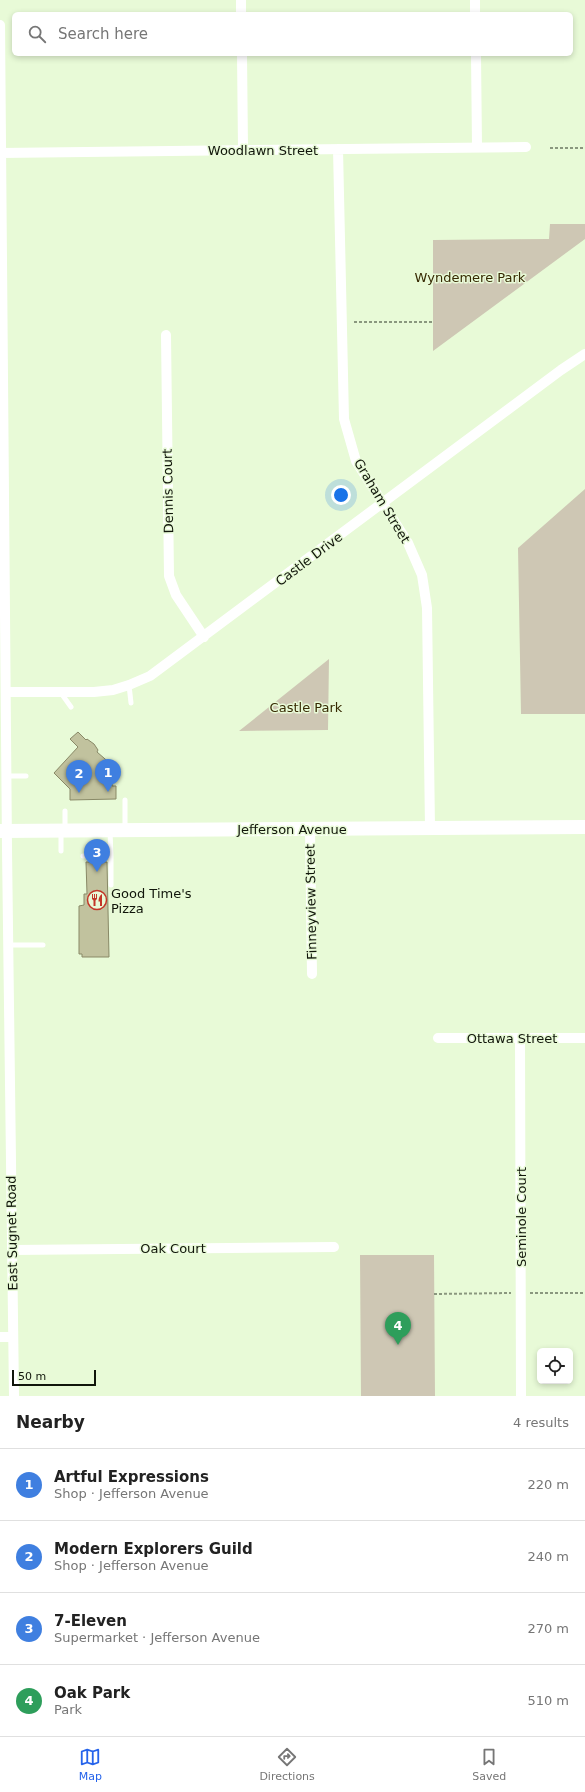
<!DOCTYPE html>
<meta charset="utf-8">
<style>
body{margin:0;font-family:"DejaVu Sans",sans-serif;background:#f2f2f2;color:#222}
.controls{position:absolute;right:12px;bottom:12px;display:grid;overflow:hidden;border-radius:6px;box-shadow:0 2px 6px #0003}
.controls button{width:36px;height:36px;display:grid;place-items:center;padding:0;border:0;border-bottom:1px solid #e0e0e0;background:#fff;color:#222;font:20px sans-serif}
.scale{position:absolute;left:12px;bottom:10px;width:84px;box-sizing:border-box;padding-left:4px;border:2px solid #10150a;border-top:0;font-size:11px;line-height:14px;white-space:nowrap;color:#10150a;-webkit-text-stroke:3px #e8fad7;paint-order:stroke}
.you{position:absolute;left:341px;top:495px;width:14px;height:14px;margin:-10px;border:3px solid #fff;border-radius:50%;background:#1a73e8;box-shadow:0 0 0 6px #1a73e833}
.badge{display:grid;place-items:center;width:26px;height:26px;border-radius:50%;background:#2563eb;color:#fff;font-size:13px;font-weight:700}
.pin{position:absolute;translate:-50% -33px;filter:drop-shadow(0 1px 2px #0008)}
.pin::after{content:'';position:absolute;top:21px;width:14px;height:12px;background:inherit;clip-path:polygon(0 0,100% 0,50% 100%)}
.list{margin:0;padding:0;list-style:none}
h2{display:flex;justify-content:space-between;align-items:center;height:52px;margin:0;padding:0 16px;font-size:17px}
h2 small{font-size:13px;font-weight:400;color:#767676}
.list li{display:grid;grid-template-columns:26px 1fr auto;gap:12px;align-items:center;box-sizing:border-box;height:72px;padding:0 16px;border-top:1px solid #e0e0e0}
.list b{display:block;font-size:15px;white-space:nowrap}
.list p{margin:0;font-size:13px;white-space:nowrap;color:#767676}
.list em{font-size:13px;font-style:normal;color:#767676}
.icon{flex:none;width:22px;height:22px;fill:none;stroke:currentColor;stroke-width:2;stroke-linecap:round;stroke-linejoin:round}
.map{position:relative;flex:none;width:585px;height:1396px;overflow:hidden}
.search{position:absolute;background:#fff;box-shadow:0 2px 6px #0003;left:12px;right:12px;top:12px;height:44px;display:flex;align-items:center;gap:10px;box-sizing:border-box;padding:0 14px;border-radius:6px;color:#767676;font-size:15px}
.sheet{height:340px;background:#fff}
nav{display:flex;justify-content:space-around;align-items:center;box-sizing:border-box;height:56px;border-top:1px solid #e0e0e0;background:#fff;font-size:11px;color:#767676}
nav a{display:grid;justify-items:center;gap:2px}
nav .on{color:#2563eb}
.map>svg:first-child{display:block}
</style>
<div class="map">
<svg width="585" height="1396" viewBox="0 0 585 1396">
<rect width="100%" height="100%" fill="#e8fad7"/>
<path fill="#cec7b4" d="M550 224H585V239L433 351V240L549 239Z
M585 489V714H521L518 548Z
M329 659 328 730 239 731Z
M360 1255H434L435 1396H361Z"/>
<path fill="#c1c29e" stroke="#898967" d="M78 732 86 740 87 739 94 744 98 750 97 752 112 765V786H116V799L70 800V789L54 773 78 747 70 739Z
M86 862H107L109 957H82V954H79V906L84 905V894H87Z"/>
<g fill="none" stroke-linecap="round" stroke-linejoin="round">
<path stroke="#8a977e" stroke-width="2" stroke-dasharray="3 2" stroke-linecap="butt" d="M550 148H585
M354 322H433
M530 1293H585
M434 1294 511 1293"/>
<path stroke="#fff" stroke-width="5" d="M129 685 131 703
M61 693 71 707
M6 776H26
M125 800V829
M65 811V829
M61 831V851
M83 856H111L110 831
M111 856V885
M8 945H43"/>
<path stroke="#fff" stroke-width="10" d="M241 0V14
M475 0V14
M0 25 7 849 14 1396
M242 54 243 149
M476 54 477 147
M338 149 344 419 356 461 408 543 422 575 427 608 430 828
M0 153 526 147
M166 335 169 576 176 595 204 637
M6 692H94L113 690 129 685 150 676 561 370 585 354
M310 829 312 974
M438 1038H585
M520 1038 521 1396
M12 1250 334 1247
M0 1337H13"/>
<path stroke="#fff" stroke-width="14" d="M0 831 585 827"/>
</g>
<defs>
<symbol id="restaurant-ring" viewBox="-11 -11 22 22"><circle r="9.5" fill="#e8fad7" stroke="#c33628" stroke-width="1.5"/><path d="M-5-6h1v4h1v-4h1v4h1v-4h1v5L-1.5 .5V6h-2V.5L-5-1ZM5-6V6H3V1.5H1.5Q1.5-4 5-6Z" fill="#c33628"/></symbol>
</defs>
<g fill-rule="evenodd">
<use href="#restaurant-ring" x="86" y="889" width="22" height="22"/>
</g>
<g text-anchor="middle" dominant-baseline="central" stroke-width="3" stroke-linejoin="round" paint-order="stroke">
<g font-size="13" fill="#10150a" stroke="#e8fad7">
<text x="263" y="150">Woodlawn Street</text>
<text transform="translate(168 491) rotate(-91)">Dennis Court</text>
<text transform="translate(382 501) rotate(59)">Graham Street</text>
<text transform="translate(309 559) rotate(-37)">Castle Drive</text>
<text x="292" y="829">Jefferson Avenue</text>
<text transform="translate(311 902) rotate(-91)">Finneyview Street</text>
<text x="512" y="1038">Ottawa Street</text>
<text transform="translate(521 1217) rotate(-90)">Seminole Court</text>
<text transform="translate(12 1233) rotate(-91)">East Sugnet Road</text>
<text x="173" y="1248">Oak Court</text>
</g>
<g font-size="13" fill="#362902" stroke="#e8fad7">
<text x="470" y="277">Wyndemere Park</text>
<text x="306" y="707">Castle Park</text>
</g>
<g font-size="13" fill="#10150a" stroke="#e8fad7" text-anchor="start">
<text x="111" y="893">Good Time's<tspan x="111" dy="15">Pizza</tspan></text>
</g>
</g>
</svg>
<div class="controls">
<button><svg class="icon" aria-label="locate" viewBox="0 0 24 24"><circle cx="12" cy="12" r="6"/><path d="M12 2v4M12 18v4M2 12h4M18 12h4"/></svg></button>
</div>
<div class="scale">50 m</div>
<div class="you"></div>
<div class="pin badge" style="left:108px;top:792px;background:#3f7fe0">1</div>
<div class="pin badge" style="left:79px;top:793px;background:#3f7fe0">2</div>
<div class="pin badge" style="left:97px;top:872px;background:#3f7fe0">3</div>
<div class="pin badge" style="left:398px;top:1345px;background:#2e9e5b">4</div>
<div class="search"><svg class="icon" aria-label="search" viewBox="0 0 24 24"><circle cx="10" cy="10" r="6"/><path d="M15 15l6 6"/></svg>Search here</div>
</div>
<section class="sheet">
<h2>Nearby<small>4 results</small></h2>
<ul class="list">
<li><span class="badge" style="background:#3f7fe0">1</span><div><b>Artful Expressions</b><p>Shop · Jefferson Avenue</p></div><em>220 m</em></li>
<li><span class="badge" style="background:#3f7fe0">2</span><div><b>Modern Explorers Guild</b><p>Shop · Jefferson Avenue</p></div><em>240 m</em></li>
<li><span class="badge" style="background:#3f7fe0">3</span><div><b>7-Eleven</b><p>Supermarket · Jefferson Avenue</p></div><em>270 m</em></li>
<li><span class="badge" style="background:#2e9e5b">4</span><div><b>Oak Park</b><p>Park</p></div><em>510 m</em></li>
</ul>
</section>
<nav>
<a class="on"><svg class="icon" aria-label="map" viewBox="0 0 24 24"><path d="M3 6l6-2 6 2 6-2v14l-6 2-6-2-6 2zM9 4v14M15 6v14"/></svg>Map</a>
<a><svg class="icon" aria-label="directions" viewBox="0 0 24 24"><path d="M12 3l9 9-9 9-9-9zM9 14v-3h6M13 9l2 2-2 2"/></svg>Directions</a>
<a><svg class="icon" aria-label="saved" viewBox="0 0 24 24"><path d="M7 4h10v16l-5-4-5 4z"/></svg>Saved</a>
</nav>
